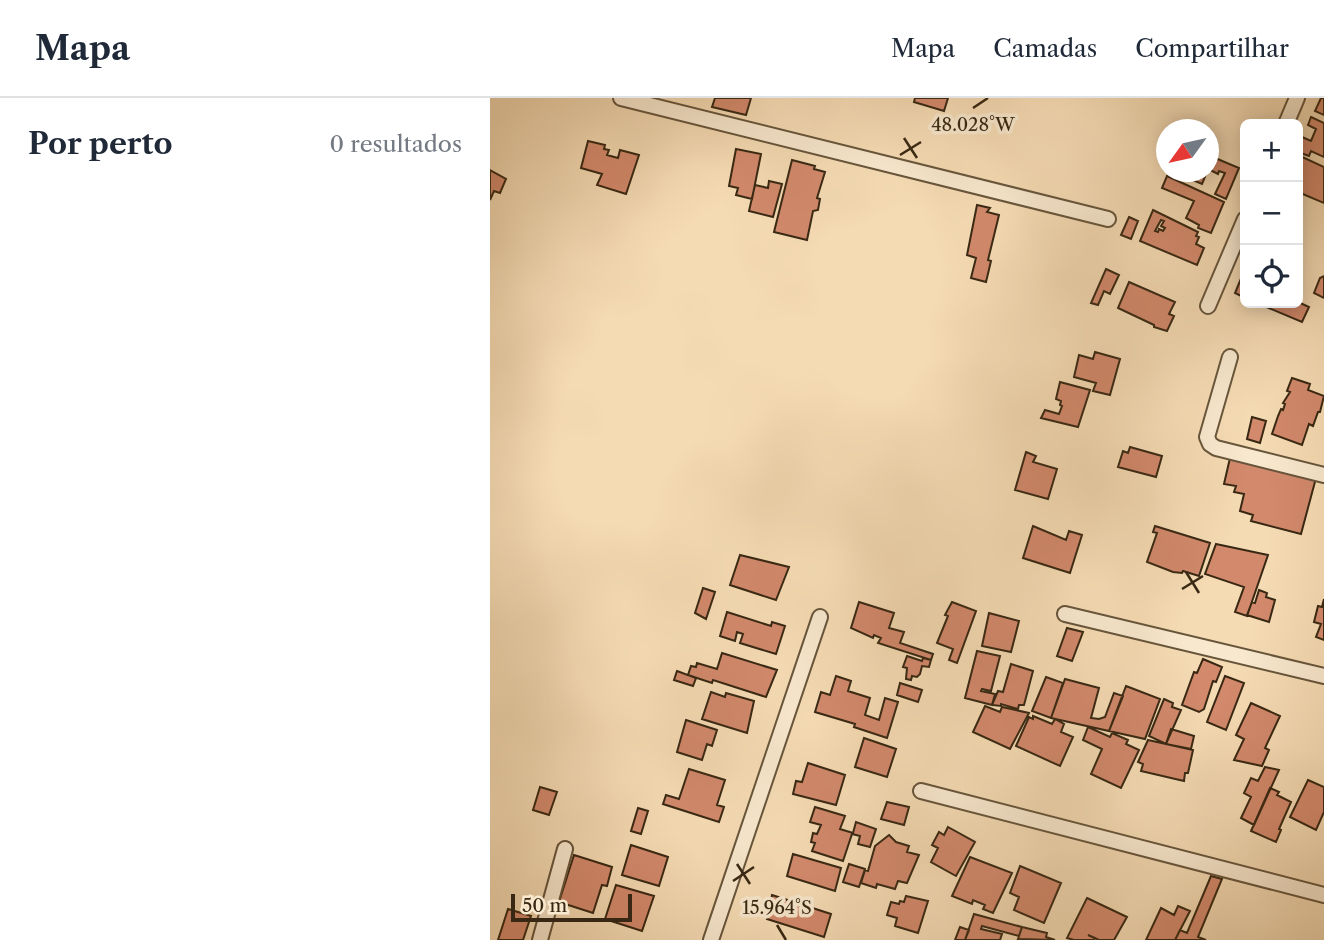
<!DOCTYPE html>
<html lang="pt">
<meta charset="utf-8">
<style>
body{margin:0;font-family:"Libre Caslon Text",serif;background:#f6f6f7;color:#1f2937}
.controls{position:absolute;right:21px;top:21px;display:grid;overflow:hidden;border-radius:10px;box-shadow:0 4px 18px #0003}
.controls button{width:63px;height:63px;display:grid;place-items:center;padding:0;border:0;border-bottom:2px solid #e0e1e3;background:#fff;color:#1f2937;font:35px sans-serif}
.compass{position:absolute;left:666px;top:21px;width:63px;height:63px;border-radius:50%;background:#fff;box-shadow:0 4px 18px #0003;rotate:237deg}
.scale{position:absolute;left:21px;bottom:18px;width:121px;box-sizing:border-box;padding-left:7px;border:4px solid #382813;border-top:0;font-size:19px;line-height:24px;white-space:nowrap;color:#382813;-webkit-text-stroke:5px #f8e8ce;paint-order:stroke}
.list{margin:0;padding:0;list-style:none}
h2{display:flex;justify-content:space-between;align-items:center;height:91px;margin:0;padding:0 28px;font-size:30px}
h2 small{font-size:23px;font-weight:400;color:#747a83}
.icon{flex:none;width:38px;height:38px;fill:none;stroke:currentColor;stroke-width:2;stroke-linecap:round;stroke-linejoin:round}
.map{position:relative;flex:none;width:834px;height:842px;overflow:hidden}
header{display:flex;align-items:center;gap:42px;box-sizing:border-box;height:98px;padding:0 35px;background:#fff;border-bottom:2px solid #e0e1e3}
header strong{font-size:33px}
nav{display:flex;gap:38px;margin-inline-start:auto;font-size:24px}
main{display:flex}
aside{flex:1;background:#fff}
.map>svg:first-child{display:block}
</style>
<header>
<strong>Mapa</strong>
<nav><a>Mapa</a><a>Camadas</a><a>Compartilhar</a></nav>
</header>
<main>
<aside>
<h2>Por perto<small>0 resultados</small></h2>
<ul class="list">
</ul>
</aside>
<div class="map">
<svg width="834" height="842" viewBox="0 0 834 842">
<rect width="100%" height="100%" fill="#f5dbb4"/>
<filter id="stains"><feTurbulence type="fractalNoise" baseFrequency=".00286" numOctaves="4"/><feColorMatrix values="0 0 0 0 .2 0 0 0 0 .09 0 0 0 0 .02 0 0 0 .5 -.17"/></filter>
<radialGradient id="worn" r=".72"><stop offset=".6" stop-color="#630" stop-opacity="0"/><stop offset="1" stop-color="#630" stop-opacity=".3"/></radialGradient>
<path fill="#d2896c" stroke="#382813" stroke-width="2" fill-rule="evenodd" d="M225 0H261L256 17 222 9Z
M425 0H458L454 13 424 4Z
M831 0H834V17L825 13Z
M821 19 834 25V59L821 53 819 58 808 54 812 39 821 43 826 31 818 27Z
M98 43 115 47 114 51 119 52 117 57 128 60 130 52 149 57 136 96 107 87 112 76 91 70Z
M246 51 271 56 262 101 246 97 248 90 239 88Z
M718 57 749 70 736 101 725 96 735 75 729 73 728 76 718 71Z
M808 57 834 69V105L808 94Z
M302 62 325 68 324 71 335 74 327 100 330 101 328 112 323 113 317 142 284 134Z
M0 72 16 81 10 95 4 93 0 102Z
M684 74H717L712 86Z
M677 78 734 104 721 135 708 130 709 127 696 120 704 103 672 90Z
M279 83 292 86 283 119 259 113 265 87 278 90Z
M487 107 500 110 497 114 509 117 498 162 501 163 496 184 481 180 486 160 477 157Z
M663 112 708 134 706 138 709 139 706 146 714 150 707 167 650 143ZM671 122 674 123 671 128 675 130 673 133 669 131 668 134 665 133Z
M639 119 648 123 641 141 631 137Z
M616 171 629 177 620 196 614 193 608 207 601 205Z
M755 171V200L745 195Z
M834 178V200L824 195 830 180Z
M639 184 685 204 679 216 684 218 677 233 664 229V227L628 210Z
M808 204 819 209 812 224 767 205Z
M605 254 630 261 620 297 603 293 606 285 584 279 589 257 603 261Z
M802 280 820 286 818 292 834 298 830 314H828L823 328 819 326 812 347 782 336 788 318 791 311 793 312 795 306 793 305 800 294 797 293Z
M570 284 600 292 588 329 551 320 555 312 569 316 572 308 570 307 571 303 566 301Z
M762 319 776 323 770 345 757 341Z
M640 349 672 358 666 379 628 369 633 353 638 355Z
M536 354 546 358 543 364 567 371 558 401 525 392Z
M740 360 826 380 811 436 761 423 763 417 750 413 754 396 744 394 746 388 734 386Z
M543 428 576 442 579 433 592 437 580 475 533 460Z
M665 428 720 445 709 478 693 473 692 475 683 474 657 464 667 435 663 434Z
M726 446 778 457 757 518 745 514 754 489 715 476Z
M250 457 299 469 286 502 240 487Z
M213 490 225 494 216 521 205 515Z
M769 492 777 495 776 499 785 502 779 524 757 517 762 504 765 505Z
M834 501V542L826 539 831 526 824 524 828 508 832 509Z
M369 504 404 515 399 530 414 534 410 545 443 556 441 562 388 545 391 540 384 537 383 540 361 530Z
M462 504 486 513 467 565 459 562 463 551 447 545 458 518 455 517Z
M237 514 281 528 282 524 295 528 286 556 250 545 253 536 247 534 245 543 230 538Z
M499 515 529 523 521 554 492 548Z
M577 530 593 534 582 563 567 558Z
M487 553 510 558 501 593 492 591 491 593 505 596 502 607 475 600Z
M232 555 287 572 276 599 223 582 222 585 198 577 201 568 206 569 207 565 227 571Z
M417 558 432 563 433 560 441 562 439 569 432 568 430 576 427 579 422 578 421 582 416 581 417 570 413 569Z
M713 561 732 569 726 584 723 583 714 611 709 614 692 607 704 574 707 575Z
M521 566 543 573 534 607H529L528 611 511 606V608L502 607 508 593 513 594Z
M187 573 206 580 203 588 184 582Z
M346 578 361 583 358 593 380 600 375 617 389 622 395 600 408 604 397 640 364 629 365 626 325 614 331 594 340 597Z
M735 578 754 585 736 632 717 624Z
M556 579 573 585 561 620 542 613Z
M575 581 609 590 601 620 609 621 615 619 624 595 633 598 619 633 561 620Z
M410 585 432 592 428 604 407 597Z
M636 588 670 601 655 641 619 633Z
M221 594 235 599 236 595 264 603 257 635 212 621Z
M674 601 683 605 682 609 691 612 676 646 659 638Z
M761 605 790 618 775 650 779 652 772 668 744 662 754 641 746 637Z
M495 608 510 614 512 609 539 615 520 651 483 634Z
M543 618 562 626 565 621 574 626 571 634 583 639 570 668 526 648 539 619 543 621Z
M196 622 227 632 222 648 217 646 212 662 187 654Z
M598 629 620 639 622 635 638 642 636 646 649 652 631 690 601 676 612 651 593 642Z
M681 631 704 638 701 651 676 646Z
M374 640 406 651 397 679 365 669Z
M658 642 703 652 698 675H695L694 683 651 673 653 666 648 664Z
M318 665 355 677 346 707 303 696 306 683 312 684Z
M775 669 789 672 764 727 751 720 761 699 754 695 761 680 768 683Z
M199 671 235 682 227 707 234 709 229 724 173 706 176 697 189 701Z
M818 682 834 689V714L826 732 800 719Z
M50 689 67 694 59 717 43 712Z
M780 690 789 694 787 697 801 704 789 731 791 732 786 744 761 733Z
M397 704 419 709 414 727 391 721Z
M325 709 355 718 350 731 363 735 366 724 386 731 380 749 368 746 370 738 362 736 353 763 322 753 325 745 321 744 323 735 327 736 331 727 320 724Z
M148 710 158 713 151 736 141 733Z
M458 729 485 744 466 778 441 764 448 750 442 747 449 734 454 737Z
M399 737 406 744 419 748 417 754 429 757 417 785 408 783 405 791 387 786 386 790 371 785 375 772 378 773 385 748Z
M141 747 178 759 169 788 132 777Z
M303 756 351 770 345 793 297 778Z
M84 757 122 769 117 788 112 787 103 815 69 804Z
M480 759 522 775 503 815 493 811 495 807 483 802 482 806 462 798Z
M359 766 375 771 369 789 353 784Z
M530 768 571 785 554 825 524 812 529 799 520 795Z
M721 778 732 781 708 839 716 842H685L690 832 697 835Z
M126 787 164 798 152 833 115 821Z
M282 797 341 816 334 839 277 821Z
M416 798 438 803 428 835 405 828 407 820 397 817 401 804 409 806 410 803 414 804Z
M597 800 637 819 624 842H609L598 837 605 840 604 842H584L577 840Z
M688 808 700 813 685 842H656L671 810 684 817Z
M18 811 41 818 33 842H8Z
M484 816 532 829 529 838 492 828 491 831 512 836 510 842H475Z
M470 829 479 832 475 842H465Z
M532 829 557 835 556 839 565 842 528 841Z"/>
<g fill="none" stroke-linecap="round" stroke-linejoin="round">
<defs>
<path id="street" d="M131 0 618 121
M796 26 807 0
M718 208 755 121
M740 259 717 339 720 346 726 350 834 377
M575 516 834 578
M431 693 834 797
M50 842 75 751
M221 842 330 519"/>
</defs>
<use href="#street" stroke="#67553b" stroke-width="18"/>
<use href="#street" stroke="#f8e8ce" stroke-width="14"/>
</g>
<path fill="none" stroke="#382813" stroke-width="2.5" d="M483 10 498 0M414 40 427 60M410 57 431 44M696 474 709 495M692 491 713 478M247 766 260 786M243 783 264 769M287 827 296 842"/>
<g font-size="18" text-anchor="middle" fill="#382813" stroke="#f8e8ce" stroke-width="7" stroke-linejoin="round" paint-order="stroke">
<text x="483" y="33">48.028°W</text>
<text x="287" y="816">15.964°S</text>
</g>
<rect width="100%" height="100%" filter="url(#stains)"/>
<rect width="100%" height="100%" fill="url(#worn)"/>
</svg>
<div class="controls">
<button>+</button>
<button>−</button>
<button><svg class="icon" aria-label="locate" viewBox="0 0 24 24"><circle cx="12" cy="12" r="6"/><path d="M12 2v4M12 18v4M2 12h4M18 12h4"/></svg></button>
</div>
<svg class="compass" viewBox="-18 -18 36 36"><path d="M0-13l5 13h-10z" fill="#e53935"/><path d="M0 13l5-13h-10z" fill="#747a83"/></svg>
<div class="scale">50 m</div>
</div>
</main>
